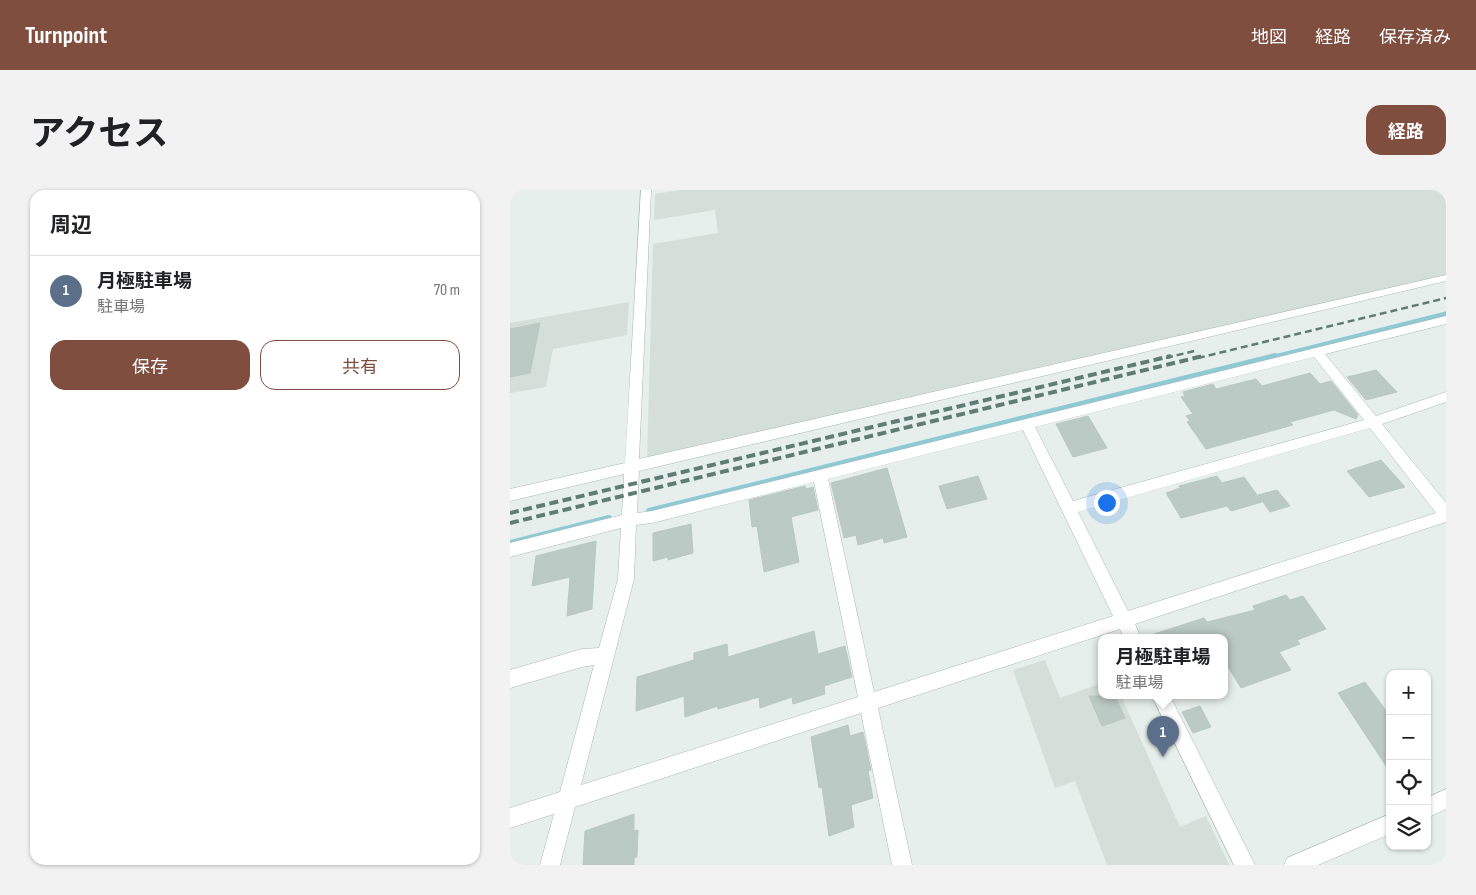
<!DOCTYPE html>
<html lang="ja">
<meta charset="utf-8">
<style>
body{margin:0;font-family:"Sofia Sans Condensed","Noto Sans JP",sans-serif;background:#f2f2f2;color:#202124}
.controls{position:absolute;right:15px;bottom:15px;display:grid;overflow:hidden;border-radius:10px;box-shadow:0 1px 4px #0004}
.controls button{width:45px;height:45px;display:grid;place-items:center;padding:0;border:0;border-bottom:1px solid #e0e0e0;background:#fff;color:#202124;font:25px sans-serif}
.you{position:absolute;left:596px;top:312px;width:18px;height:18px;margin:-12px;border:4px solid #fff;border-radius:50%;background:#1a73e8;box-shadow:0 0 0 8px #1a73e833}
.badge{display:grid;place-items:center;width:32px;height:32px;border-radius:50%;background:#7f4e3f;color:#fff;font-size:16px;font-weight:700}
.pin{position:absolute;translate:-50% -41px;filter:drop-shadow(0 1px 2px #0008)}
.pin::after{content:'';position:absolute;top:26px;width:18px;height:15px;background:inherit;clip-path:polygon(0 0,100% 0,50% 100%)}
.popup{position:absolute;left:588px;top:444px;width:130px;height:65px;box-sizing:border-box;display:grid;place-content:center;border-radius:10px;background:#fff;filter:drop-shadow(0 1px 4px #0005);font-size:16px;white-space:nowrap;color:#757577}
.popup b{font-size:19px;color:#202124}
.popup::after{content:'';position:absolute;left:50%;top:100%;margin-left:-10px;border:10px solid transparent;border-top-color:#fff}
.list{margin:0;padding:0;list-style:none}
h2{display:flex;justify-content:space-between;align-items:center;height:65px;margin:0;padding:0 20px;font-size:21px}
h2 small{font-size:16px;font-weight:400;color:#757577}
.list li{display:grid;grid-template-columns:32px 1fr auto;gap:15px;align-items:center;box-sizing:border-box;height:70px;padding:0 20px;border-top:1px solid #e0e0e0}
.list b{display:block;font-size:19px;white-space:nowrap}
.list p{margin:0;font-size:16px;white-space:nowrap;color:#757577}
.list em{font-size:16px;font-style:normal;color:#757577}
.actions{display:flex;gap:10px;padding:15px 20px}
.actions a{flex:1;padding:11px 0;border:1px solid #7f4e3f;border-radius:15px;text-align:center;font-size:18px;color:#7f4e3f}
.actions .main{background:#7f4e3f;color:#fff}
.icon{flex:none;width:28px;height:28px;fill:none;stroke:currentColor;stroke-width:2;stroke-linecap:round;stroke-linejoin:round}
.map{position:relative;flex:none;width:936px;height:675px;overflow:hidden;border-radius:15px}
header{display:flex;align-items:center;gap:30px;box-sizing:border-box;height:70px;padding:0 25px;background:#7f4e3f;color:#fff}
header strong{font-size:24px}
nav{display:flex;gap:28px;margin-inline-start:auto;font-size:18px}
.intro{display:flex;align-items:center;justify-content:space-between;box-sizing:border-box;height:120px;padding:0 30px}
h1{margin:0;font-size:35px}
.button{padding:12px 22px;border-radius:15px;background:#7f4e3f;color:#fff;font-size:18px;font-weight:700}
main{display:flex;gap:30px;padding:0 30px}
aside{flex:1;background:#fff;border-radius:15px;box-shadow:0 1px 4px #0004}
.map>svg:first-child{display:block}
</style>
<header>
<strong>Turnpoint</strong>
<nav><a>地図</a><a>経路</a><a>保存済み</a></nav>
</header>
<div class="intro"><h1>アクセス</h1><a class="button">経路</a></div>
<main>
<aside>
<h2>周辺<small></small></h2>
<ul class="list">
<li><span class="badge" style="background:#5c6f8a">1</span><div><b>月極駐車場</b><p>駐車場</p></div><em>70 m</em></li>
</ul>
<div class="actions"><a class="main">保存</a><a>共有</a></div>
</aside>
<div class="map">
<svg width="936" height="675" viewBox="0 0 936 675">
<rect width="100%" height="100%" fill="#e6efeb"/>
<path fill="#d4dfda" d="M170 0H936V85L137 270 143 54 208 43 205 20 144 30 145 4Z
M119 112 117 145 43 159 36 197 0 203V133Z
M535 470 550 508 592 493V506H611L670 637 696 626 719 675H597L565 591 545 598 503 480Z"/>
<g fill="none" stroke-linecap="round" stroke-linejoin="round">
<path stroke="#8ec9d4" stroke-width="5" d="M760 168 936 124"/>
<path stroke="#8ec9d4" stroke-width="6" d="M139 321 765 166
M0 353 99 328"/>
</g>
<path fill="#bbcac4" stroke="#b8c9c2" d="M30 133 20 183 0 187V139Z
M866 180 887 202 856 210 837 187Z
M800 183 810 194 821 191 848 225 846 229 824 220 780 232 783 235 696 259 677 232 680 231 676 226 683 224 671 207 675 206 673 202 703 194 706 199 746 189 752 196Z
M578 226 597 258 563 267 546 234Z
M871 270 895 297 859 307 837 281Z
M377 278 397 347 374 353 373 348 348 355 346 345 334 348 321 293Z
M468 286 477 309 437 319 429 296Z
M707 286 712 293 734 287 752 312 721 321 717 316 671 328 656 303 670 298 669 296Z
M295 296 296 299 303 297 308 320 281 327 289 372 254 382 247 336 242 337 239 310Z
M767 300 780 316 760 322 748 305Z
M181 334 183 363 158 370V367L143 371V343Z
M86 351 82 419 57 426 60 387 22 396 26 366Z
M776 405 780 410 793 406 816 439 787 450 790 454 769 462 781 480 731 498 714 470V448H644V444L694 428 697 432 745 420 743 416Z
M304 441 308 464 335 456 342 487 314 496 315 504 283 514 282 507 250 518 249 507 208 519V516L175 527 174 506 126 521 127 487 184 470V463L217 454 218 467Z
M855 492 880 526V582L828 503Z
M579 506H605L615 528 592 536Z
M690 516 701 537 683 543 672 522Z
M338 535 340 546 353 542 361 580 358 581 363 608 341 615 344 637 319 646 312 597 309 598 301 547Z
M124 624V641L128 640 127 667 124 668V675H73L75 641Z"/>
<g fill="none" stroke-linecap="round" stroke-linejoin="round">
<defs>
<path id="minor" d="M131 0H141L129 269 936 85V91L129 281 127 323 142 321 936 126V134L815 164 866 226 936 202V212L872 234 936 313V332L625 434 631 448H614L610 439 368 518 402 675H382L351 523 65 617 50 675H30L44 624 0 638V618L50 602 84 475 72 477 0 498V480L72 459 89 458 108 389 111 338 0 367V353L112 325 114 284 0 311V299L115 273ZM804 167 854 230 563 311 525 237ZM860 238 926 323 618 421 568 322ZM513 240 603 426 364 502 318 289ZM304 292 348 507 71 595 124 389 126 335 142 333Z
M642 506H660L745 675H724Z
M936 599V619L917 628V608Z
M880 624V644L808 675H774L777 668Z"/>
</defs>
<use href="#minor" stroke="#a8b8b2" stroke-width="1"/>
<use href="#minor" fill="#fff" fill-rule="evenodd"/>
<path stroke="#5f7d75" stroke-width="2.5" stroke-dasharray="7 4" stroke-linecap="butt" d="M656 168 688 160
M688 168 936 108"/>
<path stroke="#5f7d75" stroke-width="4" stroke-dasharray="9 4.5" stroke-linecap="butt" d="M0 323 661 166
M0 333 693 166"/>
</g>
</svg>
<div class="controls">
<button>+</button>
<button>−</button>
<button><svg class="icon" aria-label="locate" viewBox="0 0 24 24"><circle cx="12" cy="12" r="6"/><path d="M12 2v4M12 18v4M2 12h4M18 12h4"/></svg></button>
<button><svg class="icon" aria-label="layers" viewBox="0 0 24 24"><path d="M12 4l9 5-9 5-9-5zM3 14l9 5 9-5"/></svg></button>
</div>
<div class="you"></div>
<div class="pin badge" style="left:653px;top:567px;background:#5c6f8a">1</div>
<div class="popup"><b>月極駐車場</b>駐車場</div>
</div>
</main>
